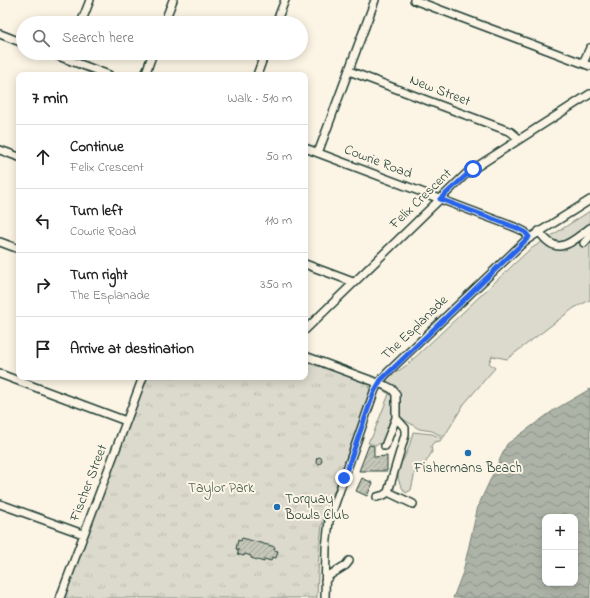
<!DOCTYPE html>
<meta charset="utf-8">
<style>
body{margin:0;font-family:"Indie Flower",sans-serif;background:#f6f6f6;color:#222}
.controls{position:absolute;right:12px;bottom:12px;display:grid;overflow:hidden;border-radius:8px;box-shadow:0 2px 10px #0003}
.controls button{width:36px;height:36px;display:grid;place-items:center;padding:0;border:0;border-bottom:1px solid #e0e0e0;background:#fff;color:#222;font:20px sans-serif}
.stop{position:absolute;width:12px;height:12px;margin:-9px;border:3px solid #2563eb;border-radius:50%;background:#fff}
.stop.end{background:#2563eb;border-color:#fff;box-shadow:0 1px 4px #0008}
.list{margin:0;padding:0;list-style:none}
h2{display:flex;justify-content:space-between;align-items:center;height:52px;margin:0;padding:0 16px;font-size:17px}
h2 small{font-size:13px;font-weight:400;color:#767676}
.list li{display:grid;grid-template-columns:26px 1fr auto;gap:12px;align-items:center;box-sizing:border-box;height:64px;padding:0 16px;border-top:1px solid #e0e0e0}
.list b{display:block;font-size:15px;white-space:nowrap}
.list p{margin:0;font-size:13px;white-space:nowrap;color:#767676}
.list em{font-size:13px;font-style:normal;color:#767676}
.icon{flex:none;width:22px;height:22px;fill:none;stroke:currentColor;stroke-width:2;stroke-linecap:round;stroke-linejoin:round}
.map{position:relative;flex:none;width:590px;height:598px;overflow:hidden}
.search{position:absolute;background:#fff;box-shadow:0 2px 10px #0003;left:16px;top:16px;width:292px;height:44px;display:flex;align-items:center;gap:10px;box-sizing:border-box;padding:0 14px;border-radius:22px;color:#767676;font-size:15px}
.panel{position:absolute;background:#fff;box-shadow:0 2px 10px #0003;left:16px;top:72px;width:292px;height:308px;border-radius:8px}
.map>svg:first-child{display:block}
</style>
<div class="map">
<svg width="590" height="598" viewBox="0 0 590 598">
<defs>
<pattern id="park-tufts" width="24" height="20" patternUnits="userSpaceOnUse"><rect width="24" height="20" fill="#dcdacc"/><path d="M3 7l-1-3M5 7V3M7 7l1-3M15 17l-1-3M17 17v-4M19 17l1-3" fill="none" stroke="#bcbcb0"/></pattern>
<pattern id="water-waves" width="16" height="10" patternUnits="userSpaceOnUse"><rect width="16" height="10" fill="#aeb3a7"/><path d="M0 5q4-4 8 0t8 0" fill="none" stroke="#8d9389"/></pattern>
<pattern id="building-hatch" width="6" height="6" patternUnits="userSpaceOnUse"><rect width="6" height="6" fill="#c5c7b9"/><path d="M-1 1l2-2M0 6l6-6M5 7l2-2" fill="none" stroke="#9fa397"/></pattern>
</defs>
<rect width="100%" height="100%" fill="#fcf5e5"/>
<filter id="ink" filterUnits="userSpaceOnUse"><feTurbulence type="fractalNoise" baseFrequency=".025" numOctaves="2"/><feDisplacementMap in="SourceGraphic" scale="8" xChannelSelector="R" yChannelSelector="G"/><feConvolveMatrix kernelMatrix="1 2 1 2 8 2 1 2 1" color-interpolation-filters="sRGB"/></filter>
<g filter="url(#ink)">
<path fill="#dcdacc" stroke="#7e8c80" d="M590 211V300L574 308 507 359 492 356 489 363 495 368 464 404 444 437 432 431 419 429 400 417 398 414 399 392 394 393 393 416 390 419 383 443 375 445 368 443 370 438 372 437 389 394 381 389 388 378 407 365 529 250Z
M413 432 432 434 442 438 440 441 434 442 431 446 432 452 423 467 416 468 411 490 406 493C399 485 395 475 400 464 402 461 404 459 405 456 409 448 411 440 413 432Z"/>
<path fill="url(#park-tufts)" stroke="#7e8c80" d="M305 359 367 383 370 391 322 525 319 551 317 598H63L147 377H305Z"/>
<path fill="url(#water-waves)" stroke="#758479" fill-rule="evenodd" d="M590 389V598H453L463 572 478 506 507 444 554 410ZM545 517H575V583H545Z"/>
<path fill="url(#building-hatch)" stroke="#1f3d34" d="M369 445 374 446V457L387 456V471H359Z
M320 457 322 459 321 463 318 464 316 461 317 458Z
M362 478 373 483 367 496 356 491Z
M242 538 275 547 274 550 278 551 276 558 272 557 271 561 264 559V562L251 558V556L245 554 244 556 237 554 239 550 236 549 238 540 241 541Z"/>
<g fill="none" stroke-linecap="round" stroke-linejoin="round">
<defs>
<path id="minor" d="M414 0 590 66
M81 23 90 0
M164 23 173 0
M276 23 285 0
M0 34 23 43
M50 53 109 75
M583 63 590 48
M349 71 511 132 519 139
M145 75 153 53
M257 75 265 53
M305 148 517 228 525 232 529 237
M0 150 19 157
M318 153 375 0
M539 231C557 258 570 243 590 228
M0 242 19 249
M584 243 590 236
M305 264 353 282
M305 330 467 173 590 94
M305 356 386 386 392 389 396 394V418L405 428V435L388 492 384 495 377 497
M0 374 126 421
M385 446 396 418
M388 492 413 504
M0 504 83 534
M325 581 330 575 346 565 349 561
M60 598 143 377
M325 598 326 548 329 521 374 392 378 383 388 372 525 241 590 200"/>
</defs>
<use href="#minor" stroke="#1f3d34" stroke-width="10"/>
<use href="#minor" stroke="#fcf5e5" stroke-width="7"/>
</g>
</g>
<g fill="none" stroke-linecap="round" stroke-linejoin="round" filter="url(#ink)">
<path stroke="#2563eb" stroke-width="5" d="M344 478 374 392 381 380 529 237 525 232 517 228 440 199 473 169"/>
</g>
<g fill="#1f6fb2" stroke="#fcf5e5" stroke-width="1.5">
<circle cx="468" cy="453" r="4"/>
<circle cx="277" cy="507" r="4"/>
</g>
<g text-anchor="middle" dominant-baseline="central" stroke-width="4" stroke-linejoin="round" paint-order="stroke">
<g font-size="14" fill="#1f3d34" stroke="#fcf5e5">
<text transform="translate(440 91) rotate(21)">New Street</text>
<text transform="translate(378 162) rotate(21)">Cowrie Road</text>
<text transform="translate(421 199) rotate(-44)">Felix Crescent</text>
<text transform="translate(415 328) rotate(-44)">The Esplanade</text>
<text transform="translate(89 483) rotate(-69)">Fischer Street</text>
</g>
<g font-size="14" fill="#1f3d34" stroke="#fcf5e5">
<text x="468" y="468">Fishermans Beach</text>
<text x="285" y="499" text-anchor="start">Torquay<tspan x="285" dy="16">Bowls Club</tspan></text>
</g>
<g font-size="14" fill="#455c52" stroke="#fcf5e5">
<text x="221" y="488">Taylor Park</text>
</g>
</g>
</svg>
<div class="controls">
<button>+</button>
<button>−</button>
</div>
<div class="stop" style="left:473px;top:169px"></div>
<div class="stop end" style="left:344px;top:478px"></div>
<div class="search"><svg class="icon" aria-label="search" viewBox="0 0 24 24"><circle cx="10" cy="10" r="6"/><path d="M15 15l6 6"/></svg>Search here</div>
<section class="panel">
<h2>7 min<small>Walk · 510 m</small></h2>
<ul class="list">
<li><svg class="icon" aria-label="ahead" viewBox="0 0 24 24"><path d="M12 20V5M6 11l6-6 6 6"/></svg><div><b>Continue</b><p>Felix Crescent</p></div><em>50 m</em></li>
<li><svg class="icon" aria-label="left" viewBox="0 0 24 24"><path d="M17 20v-9H6M10 6l-5 5 5 5"/></svg><div><b>Turn left</b><p>Cowrie Road</p></div><em>110 m</em></li>
<li><svg class="icon" aria-label="right" viewBox="0 0 24 24"><path d="M7 20v-9h11M14 6l5 5-5 5"/></svg><div><b>Turn right</b><p>The Esplanade</p></div><em>350 m</em></li>
<li><svg class="icon" aria-label="arrive" viewBox="0 0 24 24"><path d="M6 21V4h12l-3 4 3 4H6"/></svg><div><b>Arrive at destination</b></div></li>
</ul>
</section>
</div>
